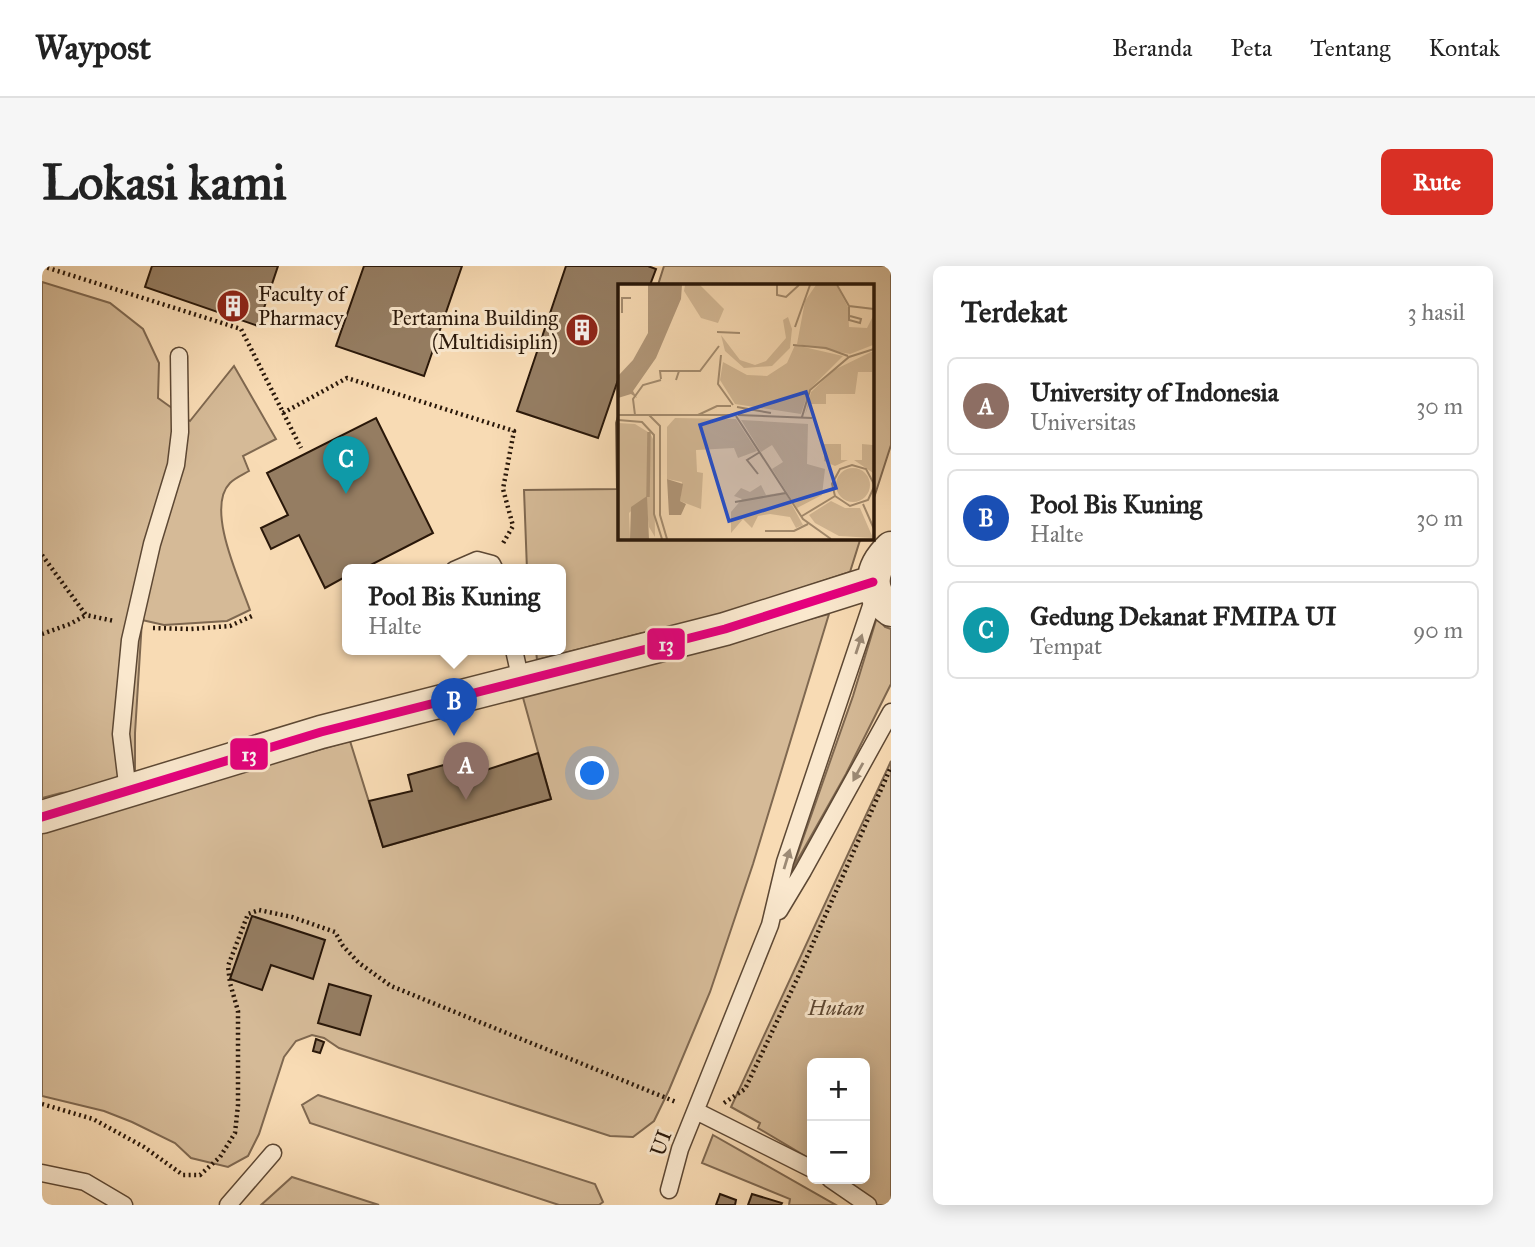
<!DOCTYPE html>
<html lang="id">
<meta charset="utf-8">
<style>
body{margin:0;font-family:"IM FELL Great Primer",serif;background:#f6f6f6;color:#222}
.controls{position:absolute;right:21px;bottom:21px;display:grid;overflow:hidden;border-radius:10px;box-shadow:0 4px 18px #0003}
.controls button{width:63px;height:63px;display:grid;place-items:center;padding:0;border:0;border-bottom:2px solid #e0e0e0;background:#fff;color:#222;font:35px sans-serif}
.you{position:absolute;left:551px;top:508px;width:24px;height:24px;margin:-18px;border:5px solid #fff;border-radius:50%;background:#1a73e8;box-shadow:0 0 0 10px #1a73e833}
.badge{display:grid;place-items:center;width:46px;height:46px;border-radius:50%;background:#d93025;color:#fff;font-size:23px;font-weight:700}
.pin{position:absolute;translate:-50% -58px;filter:drop-shadow(0 2px 4px #0008)}
.pin::after{content:'';position:absolute;top:37px;width:24px;height:21px;background:inherit;clip-path:polygon(0 0,100% 0,50% 100%)}
.popup{position:absolute;left:300px;top:298px;width:224px;height:91px;box-sizing:border-box;display:grid;place-content:center;border-radius:10px;background:#fff;filter:drop-shadow(0 2px 5px #0005);font-size:23px;white-space:nowrap;color:#767676}
.popup b{font-size:26px;color:#222}
.popup::after{content:'';position:absolute;left:50%;top:100%;margin-left:-14px;border:14px solid transparent;border-top-color:#fff}
.list{margin:0;padding:0;list-style:none}
h2{display:flex;justify-content:space-between;align-items:center;height:91px;margin:0;padding:0 28px;font-size:30px}
h2 small{font-size:23px;font-weight:400;color:#767676}
.list li{display:grid;grid-template-columns:46px 1fr auto;gap:21px;align-items:center;box-sizing:border-box;height:98px;margin:0 14px 14px;padding:0 14px;border:2px solid #e0e0e0;border-radius:10px}
.list b{display:block;font-size:26px;white-space:nowrap}
.list p{margin:0;font-size:23px;white-space:nowrap;color:#767676}
.list em{font-size:23px;font-style:normal;color:#767676}
.map{position:relative;flex:none;width:849px;height:939px;overflow:hidden;border-radius:10px}
header{display:flex;align-items:center;gap:42px;box-sizing:border-box;height:98px;padding:0 35px;background:#fff;border-bottom:2px solid #e0e0e0}
header strong{font-size:33px}
nav{display:flex;gap:38px;margin-inline-start:auto;font-size:24px}
.intro{display:flex;align-items:center;justify-content:space-between;box-sizing:border-box;height:168px;padding:0 42px}
h1{margin:0;font-size:49px}
.button{padding:18px 32px;border-radius:10px;background:#d93025;color:#fff;font-size:24px;font-weight:700}
main{display:flex;gap:42px;padding:0 42px}
aside{flex:1;background:#fff;border-radius:10px;box-shadow:0 4px 18px #0003}
.map>svg:first-child{display:block}
</style>
<header>
<strong>Waypost</strong>
<nav><a>Beranda</a><a>Peta</a><a>Tentang</a><a>Kontak</a></nav>
</header>
<div class="intro"><h1>Lokasi kami</h1><a class="button">Rute</a></div>
<main>
<div class="map">
<svg width="849" height="939" viewBox="0 0 849 939">
<rect width="100%" height="100%" fill="#f8dbb4"/>
<filter id="stains"><feTurbulence type="fractalNoise" baseFrequency=".00286" numOctaves="4"/><feColorMatrix values="0 0 0 0 .2 0 0 0 0 .09 0 0 0 0 .02 0 0 0 .5 -.17"/></filter>
<radialGradient id="worn" r=".72"><stop offset=".6" stop-color="#630" stop-opacity="0"/><stop offset="1" stop-color="#630" stop-opacity=".3"/></radialGradient>
<path fill="#d5ba97" stroke="#7f6850" stroke-width="2" d="M622 0H849V179L830 238V19H616Z
M0 16 68 37 101 63 117 97 116 132 148 155 192 100 234 173 201 190 207 205C202 208 193 212 188 217 163 242 198 315 208 344L185 355 122 359 100 354 93 467V520L19 527 0 532Z
M578 144V271H819L808 306 636 363 600 367 495 394 494 384H519V304H485L482 224 575 223 574 157Z
M787 348 711 598 668 726 627 824 612 855 591 871 568 870 297 782 282 772 270 769 254 775 242 791 217 868 206 890 186 901 149 892 133 877 90 856 62 845 0 830V561L308 475 341 581 509 533 480 428Z
M835 351 843 361 849 363V418L804 508 750 604 811 430Z
M849 495V939H834L800 913H823V797H770V894L716 862 718 857 689 841Z
M276 829 553 918 561 936 557 939H517L268 857 260 839Z
M671 869 794 939H747L748 933 660 897Z
M250 911 337 939H219Z"/>
<path fill="#957d62" stroke="#291709" stroke-width="2" d="M110 0H236L216 60 103 21Z
M322 0H420L382 110 294 80Z
M524 0H606L614 3 608 19H578V108L556 172 475 145Z
M334 152 391 267 319 304H305V310L283 322 257 269 229 283 219 262 246 249 225 207Z
M496 487 509 533 341 581 327 535 370 525 366 509 434 490 438 506Z
M210 650 283 674 271 713 229 699 220 724 188 713Z
M287 718 329 730 318 769 276 757Z
M274 773 282 776 278 787 271 785Z
M678 928 694 934 693 939H674Z
M710 928 740 937 739 939H706Z"/>
<g fill="none" stroke-linecap="round" stroke-linejoin="round">
<defs>
<path id="lane" d="M412 304 435 294 450 298 453 304
M472 384 479 415
M86 526 79 468 88 374 110 278 134 199 138 166 137 90
M737 645 761 605 849 446
M654 845 770 903
M0 907 43 916 82 939
M788 913 826 939
M627 924 638 883 728 659 743 596 833 328
M186 939 231 887"/>
<path id="street" d="M849 282C829 301 823 326 849 344
M0 551 279 466 683 363 831 316"/>
</defs>
<use href="#lane" stroke="#5d4834" stroke-width="19"/>
<use href="#street" stroke="#5d4834" stroke-width="35"/>
<path stroke="#291709" stroke-width="4.5" stroke-dasharray="2 3.5" stroke-linecap="butt" d="M0 0 199 63 259 182
M241 147 305 112 472 165 461 223 471 260 460 279
M0 289 44 349 72 355
M111 362 149 363 188 360 210 350
M0 368 28 358 44 349
M682 837 703 823 757 709 849 501
M0 838 51 853 102 881 141 909H158L178 891 193 867 196 839V745L188 717 186 700 206 648 217 644 250 651 293 666 301 680 317 697 349 720 634 836"/>
<use href="#lane" stroke="#fae8ce" stroke-width="16"/>
<use href="#street" stroke="#fae8ce" stroke-width="32"/>
<defs>
<path id="bus-1" d="M0 551 279 466 683 363 831 316"/>
</defs>
<use href="#bus-1" stroke="#fae8ce" stroke-width="14"/>
<use href="#bus-1" stroke="#e5007d" stroke-width="9"/>
</g>
<defs><path id="oneway-solid" d="M-6-.8H1V-3.2L6.5 0L1 3.2V.8H-6Z" transform="scale(1.75)"/></defs>
<g fill="#9c8a75">
<use href="#oneway-solid" transform="translate(817 378) rotate(-72)"/>
<use href="#oneway-solid" transform="translate(816 506) rotate(119)"/>
<use href="#oneway-solid" transform="translate(745 593) rotate(-73)"/>
</g>
<defs>
<symbol id="building-disc" viewBox="-11 -11 22 22"><circle r="9.5" fill="#8f2418" stroke="#fae8ce"/><path d="M-4-6H4V6H1V3H-1V6H-4ZM-2.5-4.3h1.7v1.8h-1.7ZM.8-4.3h1.7v1.8H.8ZM-2.5-1h1.7V.8h-1.7ZM.8-1h1.7V.8H.8Z" fill="#fff"/></symbol>
</defs>
<g fill-rule="evenodd">
<use href="#building-disc" x="172" y="21" width="38" height="38"/>
<use href="#building-disc" x="521" y="45" width="38" height="38"/>
</g>
<g text-anchor="middle" dominant-baseline="central" stroke-width="6" stroke-linejoin="round" paint-order="stroke">
<g font-size="21" fill="#291709" stroke="#fae8ce" text-anchor="start">
<text x="216" y="28">Faculty of<tspan x="216" dy="24">Pharmacy</tspan></text>
<text x="516" y="52" text-anchor="end">Pertamina Building<tspan x="516" dy="24">(Multidisiplin)</tspan></text>
</g>
<g font-size="21" font-style="italic" fill="#5d4834" stroke="#fae8ce">
<text x="794" y="742">Hutan</text>
</g>
<g font-size="21" fill="#291709" stroke="#fae8ce">
<text transform="translate(619 877) rotate(-70)">UI</text>
</g>
</g>
<g transform="translate(576 18)">
<rect width="256" height="256" fill="#f8dbb4"/>
<path d="M67 1H82L106 25 100 39 83 34 66 7ZM198 1H218L230 23 231 43 249 44 255 32V61L232 70 179 60 187 17ZM170 33 174 45 172 64 154 82 126 84 107 67 103 51 122 76 137 81 148 77 168 54 165 36ZM177 61 225 72 191 106 183 130 117 120 102 96 105 78 129 91 149 92 169 79ZM255 67 254 88H240L237 110H208V120H191L187 131 193 108 216 86ZM57 134 118 135 139 167 120 174 116 164 78 166 79 188 85 189 83 225 62 217 64 198 49 195V143ZM123 136 190 140 189 180 207 185 204 211 179 224 154 185 165 178 154 161 143 168ZM0 139 17 140 30 148 29 212 11 229 12 255H0ZM32 149 36 157 37 253 31 243 28 220ZM206 160H223V176H230L217 182 206 177ZM244 160 255 161V189L236 176H244ZM218 201a17 17 0 1 1 34 0a17 17 0 1 1-34 0ZM143 201 148 211 167 208 185 241 178 244 172 233 152 230 140 232 134 244 125 235 113 249V228L124 215 116 212 123 204 132 208ZM213 217 227 224H242L255 254 221 252 197 239 191 231Z" fill="#d5ba97"/>
<path d="M30 1H64L63 15 38 74 15 107 19 114 13 110 0 114V92L15 76 30 49ZM49 195 65 200 62 217 68 220 63 231H51ZM29 212 31 255H12L13 223Z" fill="#b2987a"/>
<path fill="none" stroke="#b2987a" stroke-width="3.5" d="M30 213 31 148"/>
<path fill="none" stroke="#a58d70" stroke-width="2" d="M159 1V11L168 13 181 1M219 1 231 22 256 25M231 23V36L242 39 243 35 232 32M4 29V14H13M177 43 192 1M99 48 122 49M175 61 208 64 230 72M103 71 100 100 115 121M61 87H82L101 62M43 95 42 87H61L58 96M119 123 153 129M0 131H115M17 131 15 115 25 101 43 96M31 131 42 142V231L49 255M80 131 99 122H113M120 131 194 134M118 132 185 235 213 255M184 133 192 106 231 73 256 65M0 136 24 138 36 151V230L44 255M140 190 129 176 142 168M256 200 248 185 234 181 222 185 214 200 217 212 232 222 250 216 256 203M117 218 168 209M245 220 256 245M184 232 217 212M147 247H176L190 240"/>
<path fill="#1d4ed8" fill-opacity="0.15" stroke="#1d4ed8" stroke-width="3.5" d="M188 108 218 204 111 237 82 141Z"/>
<rect width="256" height="256" fill="none" stroke="#291709" stroke-width="3.5"/>
</g>
<g stroke="#fae8ce" stroke-width="2.5">
<rect x="604" y="361" width="40" height="34" rx="7" fill="#e5007d"/>
<rect x="187" y="471" width="40" height="34" rx="7" fill="#e5007d"/>
</g>
<g font-size="19" text-anchor="middle" font-weight="bold" fill="#fff">
<text x="624" y="385">13</text>
<text x="207" y="495">13</text>
</g>
<rect width="100%" height="100%" filter="url(#stains)"/>
<rect width="100%" height="100%" fill="url(#worn)"/>
</svg>
<div class="controls">
<button>+</button>
<button>−</button>
</div>
<div class="you"></div>
<div class="pin badge" style="left:424px;top:534px;background:#8d6e63">A</div>
<div class="pin badge" style="left:412px;top:470px;background:#1a4fb4">B</div>
<div class="popup"><b>Pool Bis Kuning</b>Halte</div>
<div class="pin badge" style="left:304px;top:228px;background:#0f9aa8">C</div>
</div>
<aside>
<h2>Terdekat<small>3 hasil</small></h2>
<ul class="list">
<li><span class="badge" style="background:#8d6e63">A</span><div><b>University of Indonesia</b><p>Universitas</p></div><em>30 m</em></li>
<li><span class="badge" style="background:#1a4fb4">B</span><div><b>Pool Bis Kuning</b><p>Halte</p></div><em>30 m</em></li>
<li><span class="badge" style="background:#0f9aa8">C</span><div><b>Gedung Dekanat FMIPA UI</b><p>Tempat</p></div><em>90 m</em></li>
</ul>
</aside>
</main>
